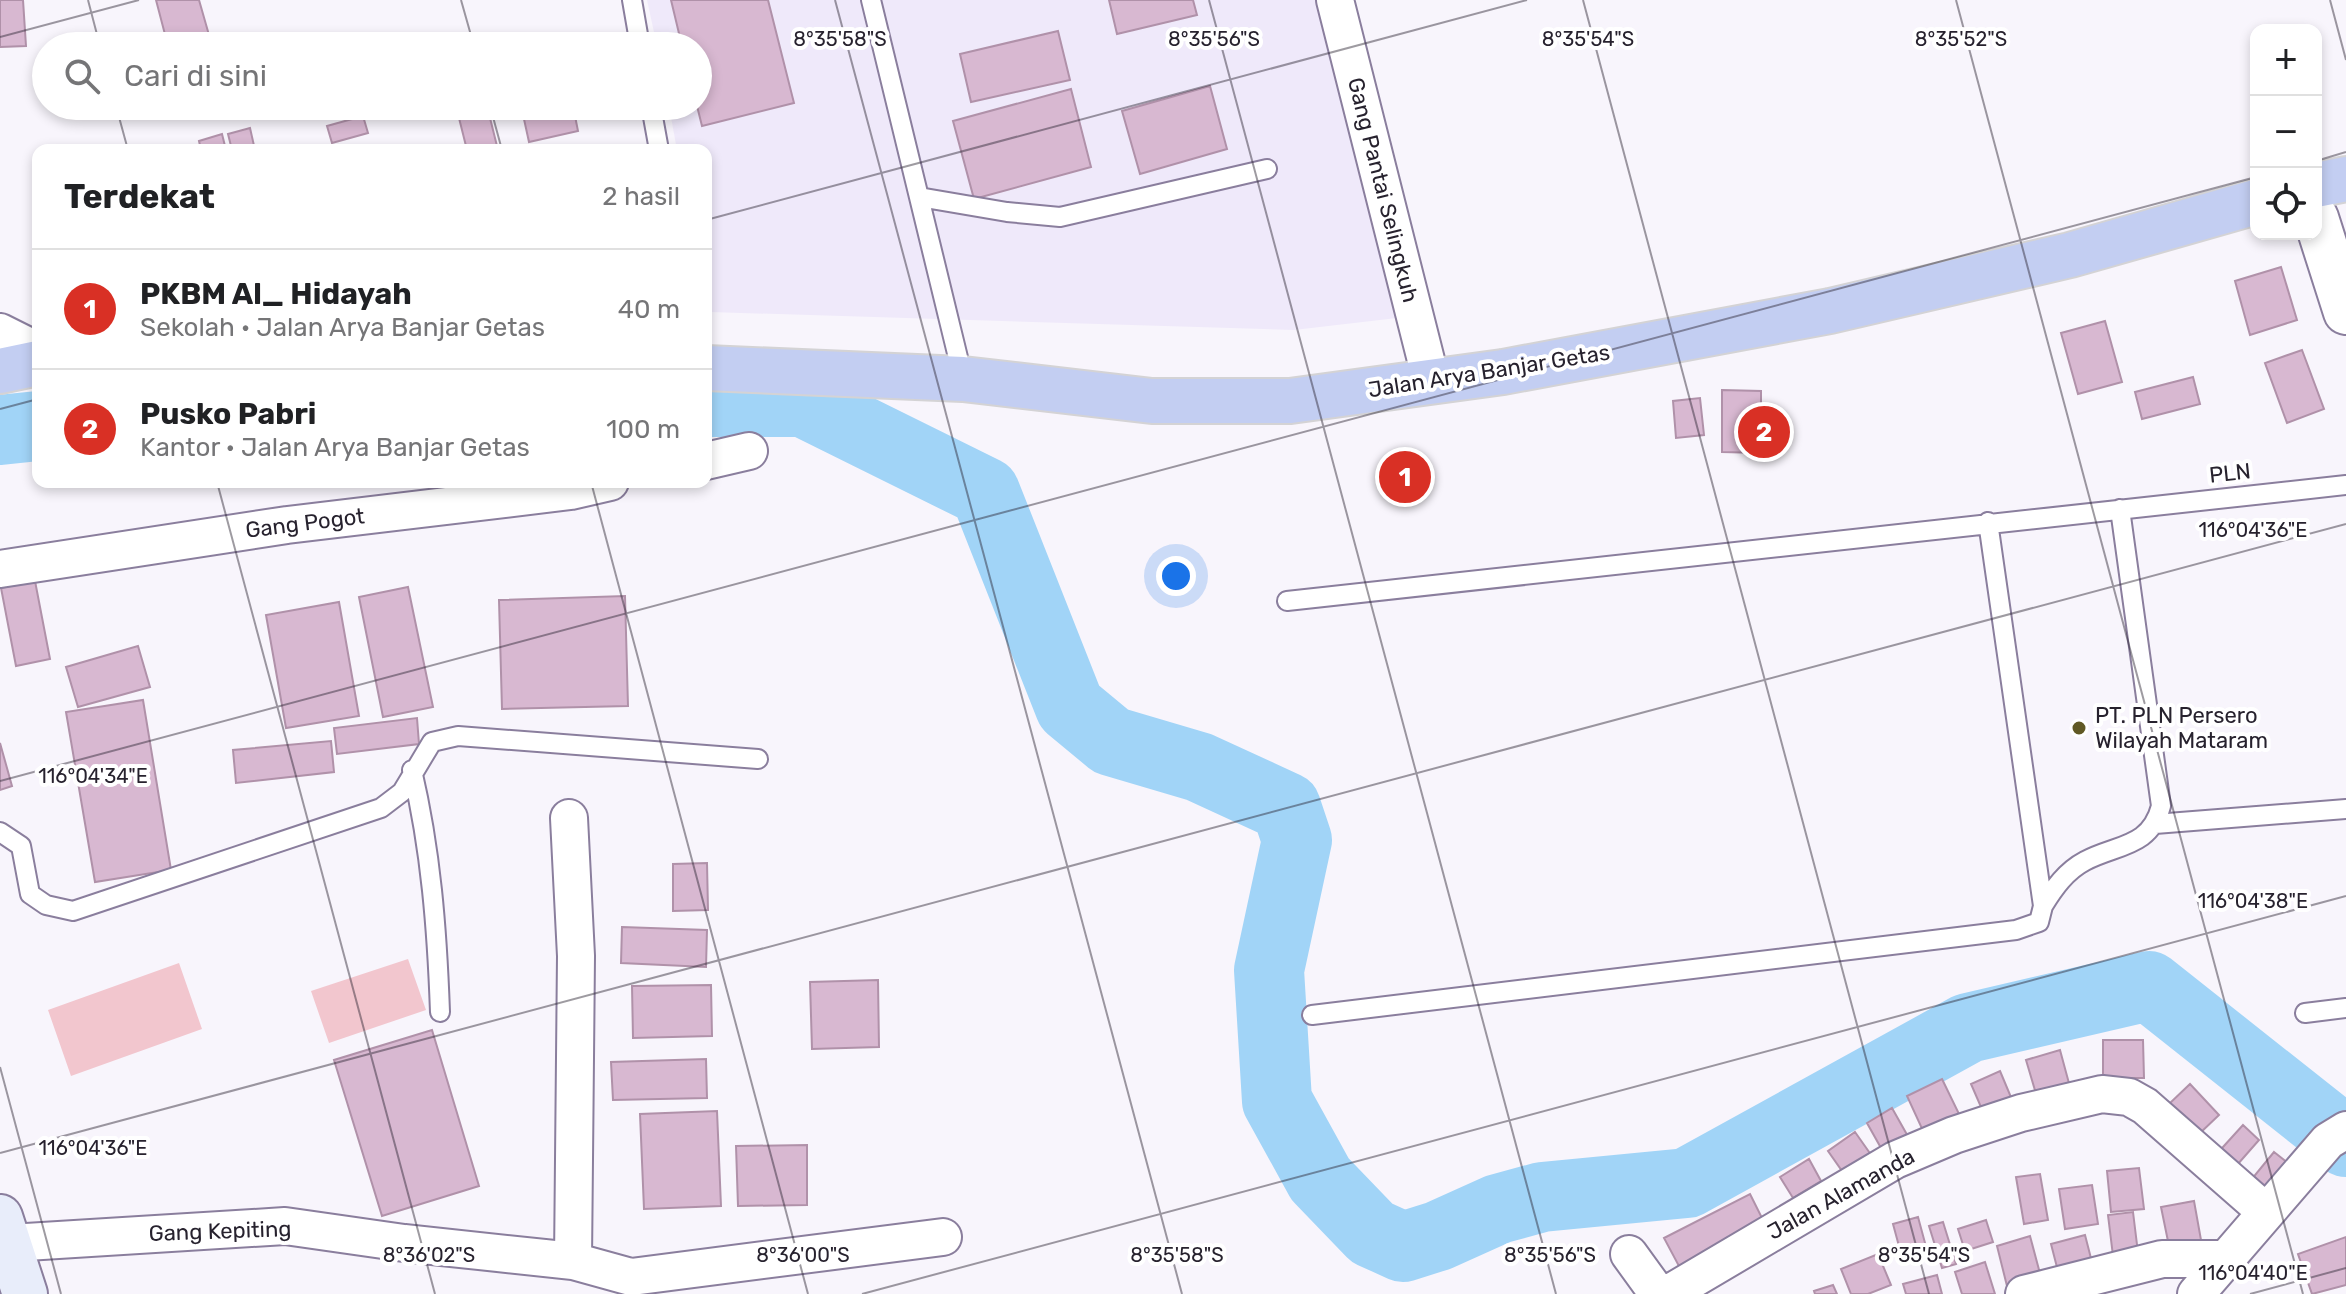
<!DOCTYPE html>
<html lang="id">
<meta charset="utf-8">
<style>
body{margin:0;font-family:Rubik,sans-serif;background:#f6f6f6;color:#202124}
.controls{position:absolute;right:24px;top:24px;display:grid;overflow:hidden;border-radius:16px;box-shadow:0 4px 12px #0003}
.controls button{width:72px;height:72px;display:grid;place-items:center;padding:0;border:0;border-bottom:2px solid #e0e0e0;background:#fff;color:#202124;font:40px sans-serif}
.you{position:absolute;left:1176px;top:576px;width:28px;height:28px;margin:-20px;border:6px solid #fff;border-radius:50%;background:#1a73e8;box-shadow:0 0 0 12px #1a73e833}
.badge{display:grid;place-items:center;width:52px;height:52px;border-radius:50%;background:#d93025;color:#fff;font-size:26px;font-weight:700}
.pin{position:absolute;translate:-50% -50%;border:4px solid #fff;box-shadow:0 2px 8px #0006}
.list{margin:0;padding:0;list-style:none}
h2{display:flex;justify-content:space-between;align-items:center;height:104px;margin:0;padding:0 32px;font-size:34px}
h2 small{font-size:26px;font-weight:400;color:#757577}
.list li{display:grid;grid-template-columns:52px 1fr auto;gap:24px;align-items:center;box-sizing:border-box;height:120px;padding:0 32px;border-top:2px solid #e0e0e0}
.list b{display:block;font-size:30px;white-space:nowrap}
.list p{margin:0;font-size:26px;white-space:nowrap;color:#757577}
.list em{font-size:26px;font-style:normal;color:#757577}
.icon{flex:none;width:44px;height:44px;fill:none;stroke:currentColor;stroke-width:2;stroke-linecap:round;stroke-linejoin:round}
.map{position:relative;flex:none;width:2346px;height:1294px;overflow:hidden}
.search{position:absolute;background:#fff;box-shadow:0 4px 12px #0003;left:32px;top:32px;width:680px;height:88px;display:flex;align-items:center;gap:20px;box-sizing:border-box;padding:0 28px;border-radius:44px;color:#757577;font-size:30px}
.panel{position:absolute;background:#fff;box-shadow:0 4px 12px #0003;left:32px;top:144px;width:680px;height:344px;border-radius:16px}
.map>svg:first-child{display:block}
</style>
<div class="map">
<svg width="2346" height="1294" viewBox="0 0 2346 1294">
<rect width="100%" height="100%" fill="#f8f5fc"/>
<path fill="#efe9fa" d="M647 0H1322L1397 318 1294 330 710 312 706 292V150H677L669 106H698V46H657Z"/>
<path fill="#f2c6ce" d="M408 959 426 1010 329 1043 311 991Z
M179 963 202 1029 71 1076 48 1010Z"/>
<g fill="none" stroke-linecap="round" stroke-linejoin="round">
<path stroke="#a1d4f7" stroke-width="70" d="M706 402H803L985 492 1070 707 1111 741 1199 767 1286 807 1297 840 1269 970 1277 1101 1320 1179 1372 1233 1403 1247 1438 1236 1498 1209 1542 1197 1687 1183 1968 1028 2149 986 2346 1142
M0 430 38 426"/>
</g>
<path fill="#d8b8d1" stroke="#b091a9" stroke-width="2" d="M0 0H23L26 46 0 47Z
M156 0H199L211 42 168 46Z
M671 0H768L794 103 702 126 697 106 698 46H682Z
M1109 0H1193L1197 15 1117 34Z
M1058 31 1070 80 971 102 960 54Z
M1210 86 1227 149 1140 174 1122 111Z
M1071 89 1091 167 974 199 953 121Z
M456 106H487L498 150H467Z
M538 106H573L578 131 529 142 522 110Z
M363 116 368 133 332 143 327 126Z
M250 128 255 150H232L228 134Z
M222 134 226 150H201L199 141Z
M2281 267 2297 320 2250 335 2235 281Z
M2105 321 2122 382 2078 394 2061 333Z
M2302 350 2324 409 2287 423 2265 363Z
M2193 377 2200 404 2142 419 2135 392Z
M1722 390 1761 391V453L1722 452Z
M1700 398 1704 435 1676 438 1673 401Z
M35 581 50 659 16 666 1 588Z
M408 587 433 707 383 717 359 597Z
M625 596 628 706 502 709 499 600Z
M339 602 359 716 286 728 266 615Z
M138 646 150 687 78 707 66 667Z
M143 700 171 870 95 882 66 712Z
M417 718 419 744 337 754 334 728Z
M331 741 334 772 236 783 233 750Z
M0 743 12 786 0 790Z
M707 863 708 910 673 911V864Z
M622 927 707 930 706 967 621 963Z
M878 980 879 1047 812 1049 810 982Z
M711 985 712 1036 633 1038 632 986Z
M432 1030 479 1186 382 1216 334 1060Z
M2103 1040H2143L2144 1078H2103Z
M2060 1050 2070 1087 2037 1097 2026 1060Z
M706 1059 707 1098 613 1100 611 1062Z
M2000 1071 2013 1102 1984 1114 1971 1084Z
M1942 1079 1960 1116 1924 1133 1907 1096Z
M2190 1084 2219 1115 2198 1135 2170 1103Z
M1892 1108 1910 1140 1885 1155 1867 1123Z
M717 1111 721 1206 644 1209 640 1114Z
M2243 1125 2259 1140 2230 1173 2213 1158Z
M1855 1132 1874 1159 1847 1178 1828 1151Z
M807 1145V1205L738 1206 736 1146Z
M2274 1152 2293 1167 2265 1202 2246 1186Z
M1809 1159 1821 1181 1793 1198 1780 1177Z
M2139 1168 2144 1209 2111 1212 2107 1171Z
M2040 1174 2048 1220 2024 1224 2016 1177Z
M2092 1185 2098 1224 2065 1229 2059 1189Z
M1750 1194 1765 1224 1680 1268 1664 1238Z
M2194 1201 2201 1240 2169 1246 2161 1207Z
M2133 1212 2139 1261 2114 1264 2108 1215Z
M1918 1217 1928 1254 1903 1261 1893 1224Z
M1986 1220 1993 1242 1965 1251 1958 1229Z
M1943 1222 1956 1264 1942 1268 1929 1226Z
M2085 1235 2094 1270 2060 1279 2051 1244Z
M2030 1236 2042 1281 2008 1290 1997 1246Z
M2346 1237V1285L2312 1294 2298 1254Z
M1878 1254 1891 1285 1868 1294H1851L1841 1269Z
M1985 1262 1995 1294H1962L1955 1272Z
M1937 1275 1942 1294H1906L1903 1284Z
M1833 1285 1837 1294H1815L1814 1291Z"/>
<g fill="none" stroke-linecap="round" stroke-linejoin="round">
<defs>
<path id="service" d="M632 0 640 46
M871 0 963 378
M651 106 659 150
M919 197 1007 212 1060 217 1267 169
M1287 601 2346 485
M412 770C431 851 437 929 440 1012
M2155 824 2346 809
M0 832 21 846 30 894 46 905 73 911 381 808 402 792 432 742 458 736 758 759
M2043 906C2054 888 2066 871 2085 861 2117 844 2150 848 2161 806L2120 509
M2305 1013 2346 1008
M1312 1015 2016 930 2039 922 2043 906 1988 522"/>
<path id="minor" d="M1335 0 1431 380
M0 332 38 351
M706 461 749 451
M0 569 287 525 571 491 610 482
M569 818 576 956 573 1261
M10 1243 285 1226 404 1243 573 1261 631 1277 943 1237
M1629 1254 1658 1294
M1668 1294 1895 1160 1954 1135 2021 1113 2102 1094 2129 1097 2145 1106 2266 1212
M2024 1294 2162 1259H2227
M2196 1294 2328 1141 2346 1130"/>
<path id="tertiary" d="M2316 218 2346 312"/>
<path id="secondary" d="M0 1217 25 1294"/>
<path id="trunk" d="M2316 185 2346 179
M706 368 963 379 1152 401H1290L1503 372 1830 311 2070 255 2256 202
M0 371 38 363"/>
</defs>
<use href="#service" stroke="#8a7e9d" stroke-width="22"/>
<use href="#minor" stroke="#8a7e9d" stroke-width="40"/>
<use href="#tertiary" stroke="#8a7e9d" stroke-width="48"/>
<use href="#secondary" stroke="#8a7e9d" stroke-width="48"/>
<use href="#trunk" stroke="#d4d3d5" stroke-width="48"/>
<use href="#service" stroke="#fff" stroke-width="18"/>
<use href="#minor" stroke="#fff" stroke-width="36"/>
<use href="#tertiary" stroke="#fff" stroke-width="44"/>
<use href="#secondary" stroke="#e8edfa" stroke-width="44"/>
<use href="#trunk" stroke="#c3cef2" stroke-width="44"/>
</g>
<path fill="none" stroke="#27222e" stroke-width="2" stroke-opacity="0.45" d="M88 0 100 46M461 0 474 46M835 0 1182 1294M1209 0 1556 1294M1583 0 1929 1294M1956 0 2303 1294M2330 0 2346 60M0 37 139 0M116 106 128 150M490 106 502 150M2316 161 2346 152M706 220 1527 0M0 409 38 399M217 482 435 1294M591 482 808 1294M0 781 2256 177M0 1067 61 1294M0 1153 2346 524M862 1294 2346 896M2250 1294 2346 1268"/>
<circle fill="#605824" stroke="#fff" stroke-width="3" cx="2079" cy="728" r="8"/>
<g text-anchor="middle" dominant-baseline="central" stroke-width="8" stroke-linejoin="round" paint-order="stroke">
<g font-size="22" fill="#27222e" stroke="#fff">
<text transform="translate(1383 190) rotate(76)">Gang Pantai Selingkuh</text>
<text transform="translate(1489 371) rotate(-9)">Jalan Arya Banjar Getas</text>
<text transform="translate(2230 473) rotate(-6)">PLN</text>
<text transform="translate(305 523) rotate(-7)">Gang Pogot</text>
<text transform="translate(1841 1194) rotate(-29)">Jalan Alamanda</text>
<text transform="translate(220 1231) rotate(-2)">Gang Kepiting</text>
</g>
<g font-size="22" fill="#27222e" stroke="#fff" text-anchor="start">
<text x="2095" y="715">PT. PLN Persero<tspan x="2095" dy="25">Wilayah Mataram</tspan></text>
</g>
</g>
<g font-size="20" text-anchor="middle" fill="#27222e" stroke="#fff" stroke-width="8" stroke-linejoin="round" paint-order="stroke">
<text x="840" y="46">8°35'58"S</text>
<text x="1214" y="46">8°35'56"S</text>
<text x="1588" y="46">8°35'54"S</text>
<text x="1961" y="46">8°35'52"S</text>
<text x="2253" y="537">116°04'36"E</text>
<text x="93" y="783">116°04'34"E</text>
<text x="2253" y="908">116°04'38"E</text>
<text x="93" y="1155">116°04'36"E</text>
<text x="429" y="1262">8°36'02"S</text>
<text x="803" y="1262">8°36'00"S</text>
<text x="1177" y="1262">8°35'58"S</text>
<text x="1550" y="1262">8°35'56"S</text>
<text x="1924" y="1262">8°35'54"S</text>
<text x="2253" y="1280">116°04'40"E</text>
</g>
</svg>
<div class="controls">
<button>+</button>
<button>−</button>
<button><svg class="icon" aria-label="locate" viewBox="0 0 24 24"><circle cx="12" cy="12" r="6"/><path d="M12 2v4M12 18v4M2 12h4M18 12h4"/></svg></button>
</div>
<div class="you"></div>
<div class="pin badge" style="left:1405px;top:477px">1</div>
<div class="pin badge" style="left:1764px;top:432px">2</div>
<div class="search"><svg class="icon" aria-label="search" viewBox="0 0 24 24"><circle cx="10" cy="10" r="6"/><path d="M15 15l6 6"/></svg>Cari di sini</div>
<section class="panel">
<h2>Terdekat<small>2 hasil</small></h2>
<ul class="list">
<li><span class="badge">1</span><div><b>PKBM Al_ Hidayah</b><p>Sekolah · Jalan Arya Banjar Getas</p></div><em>40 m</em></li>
<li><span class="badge">2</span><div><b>Pusko Pabri</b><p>Kantor · Jalan Arya Banjar Getas</p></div><em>100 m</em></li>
</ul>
</section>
</div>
